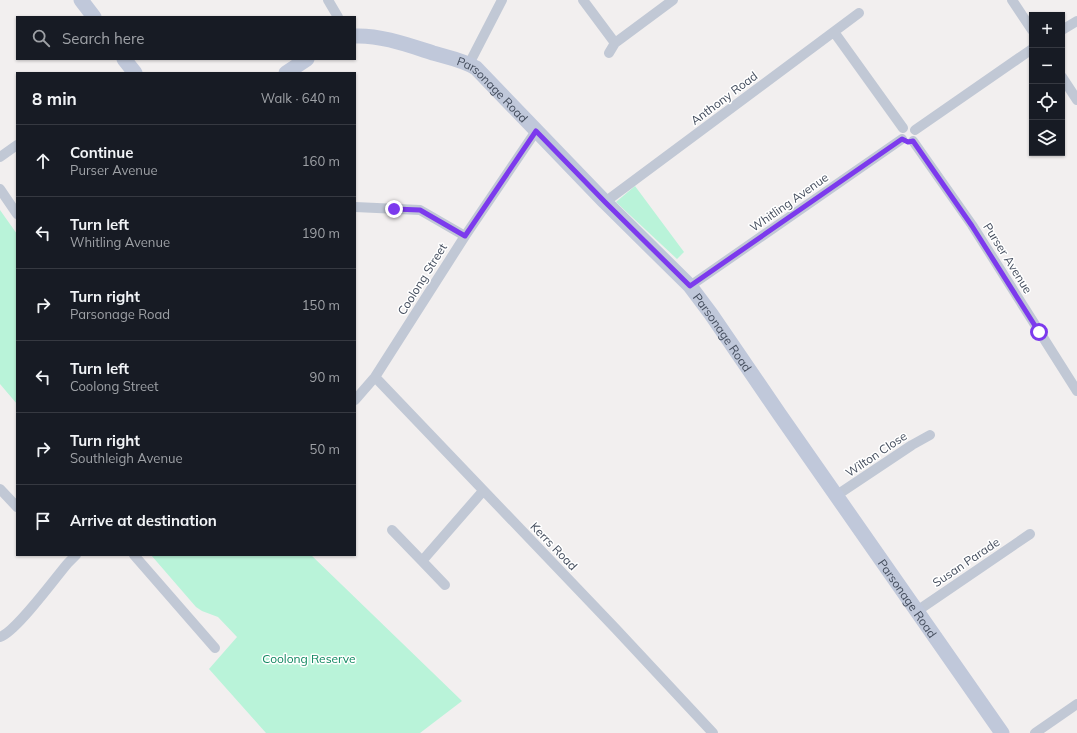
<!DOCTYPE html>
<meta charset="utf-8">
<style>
body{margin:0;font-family:Mulish,sans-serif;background:#242831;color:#f1f3f6}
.controls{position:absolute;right:12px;top:12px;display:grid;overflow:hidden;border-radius:0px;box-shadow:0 1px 3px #0004}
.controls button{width:36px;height:36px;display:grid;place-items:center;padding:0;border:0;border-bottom:1px solid #363941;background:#171b24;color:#f1f3f6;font:20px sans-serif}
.stop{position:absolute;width:12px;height:12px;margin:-9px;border:3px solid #7c3aed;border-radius:50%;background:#fff}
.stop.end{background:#7c3aed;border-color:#fff;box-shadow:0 1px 4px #0008}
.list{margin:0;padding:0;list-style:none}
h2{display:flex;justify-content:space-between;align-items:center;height:52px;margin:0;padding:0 16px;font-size:17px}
h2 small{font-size:13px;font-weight:400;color:#9ea1a6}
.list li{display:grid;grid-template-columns:26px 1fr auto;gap:12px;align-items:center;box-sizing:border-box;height:72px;padding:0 16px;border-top:1px solid #363941}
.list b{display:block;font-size:15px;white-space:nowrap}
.list p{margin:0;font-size:13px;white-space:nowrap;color:#9ea1a6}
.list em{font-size:13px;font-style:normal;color:#9ea1a6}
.icon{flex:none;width:22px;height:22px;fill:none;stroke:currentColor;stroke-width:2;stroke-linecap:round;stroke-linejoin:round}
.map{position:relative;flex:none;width:1077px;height:733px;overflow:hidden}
.search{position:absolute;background:#171b24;box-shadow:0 1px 3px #0004;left:16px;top:16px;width:340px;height:44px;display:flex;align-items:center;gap:10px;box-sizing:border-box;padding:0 14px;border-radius:0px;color:#9ea1a6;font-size:15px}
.panel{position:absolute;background:#171b24;box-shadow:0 1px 3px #0004;left:16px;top:72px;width:340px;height:484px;border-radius:0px}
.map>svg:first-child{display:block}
</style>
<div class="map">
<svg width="1077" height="733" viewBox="0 0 1077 733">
<rect width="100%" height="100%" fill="#f2efef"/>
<path fill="#b9f3d9" d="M635 186 684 252 677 259 616 202Z
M0 210 17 234V404L0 384Z
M151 555H311L462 701 420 733H266L209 669 237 637 218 617 202 611 196 607Z"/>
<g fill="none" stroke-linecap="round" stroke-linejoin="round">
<path stroke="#c1c8d5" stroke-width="10" d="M328 0 338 17
M583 0 615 43 673 0
M1012 0 1032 30
M1062 30 1077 21
M834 32 903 128
M609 53 615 43
M469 64 502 0
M1062 77 1077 100
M915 130 1032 49
M913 141 972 225 1077 391
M0 157 17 145
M0 189 17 214
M605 202 859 13
M355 207 420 210 465 236
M690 286 902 139
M375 377 615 628 713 733
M355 400 375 377 465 236 536 131
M0 489 17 507
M837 495 912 445 930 435
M392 530 422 561 483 491
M134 555 215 648
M422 561 445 585
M917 611 1030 534
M0 637C16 632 55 578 68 563L76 555
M1035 733 1077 704"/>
<g stroke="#c0c8da" stroke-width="15">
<path d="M81 0 94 17"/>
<path id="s1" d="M355 36C381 35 408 45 433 53 447 57 463 60 476 68L605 202 690 286 711 314 780 415 1002 733"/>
<path d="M124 59 135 73"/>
<path d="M286 73 307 59"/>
</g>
</g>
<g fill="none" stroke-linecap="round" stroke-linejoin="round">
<path stroke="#7c3aed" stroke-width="5" d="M394 209 420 210 465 236 536 131 605 202 690 286 902 139 908 142 913 141 972 226 1039 332"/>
</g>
<g text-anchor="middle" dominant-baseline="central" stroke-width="3" stroke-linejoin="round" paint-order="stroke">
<g font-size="12" fill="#454e5e" stroke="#fff">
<text stroke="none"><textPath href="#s1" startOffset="152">Parsonage Road</textPath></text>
<text transform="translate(724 98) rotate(-37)">Anthony Road</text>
<text transform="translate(789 202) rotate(-35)">Whitling Avenue</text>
<text transform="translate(1008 258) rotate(58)">Purser Avenue</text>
<text transform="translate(422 279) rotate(-58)">Coolong Street</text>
<text stroke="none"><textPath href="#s1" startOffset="488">Parsonage Road</textPath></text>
<text transform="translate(876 454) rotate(-34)">Wilton Close</text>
<text transform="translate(554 546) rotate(46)">Kerrs Road</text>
<text transform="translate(966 562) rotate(-34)">Susan Parade</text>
<text stroke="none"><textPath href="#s1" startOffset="812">Parsonage Road</textPath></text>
</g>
<g font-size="12" fill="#0e875f" stroke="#fff">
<text x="309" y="658">Coolong Reserve</text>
</g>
</g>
</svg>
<div class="controls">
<button>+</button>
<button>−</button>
<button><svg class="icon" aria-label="locate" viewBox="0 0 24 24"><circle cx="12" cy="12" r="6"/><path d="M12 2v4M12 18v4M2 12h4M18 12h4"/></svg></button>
<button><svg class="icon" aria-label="layers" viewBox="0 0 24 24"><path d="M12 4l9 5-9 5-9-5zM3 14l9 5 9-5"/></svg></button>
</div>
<div class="stop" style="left:1039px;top:332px"></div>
<div class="stop end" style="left:394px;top:209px"></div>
<div class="search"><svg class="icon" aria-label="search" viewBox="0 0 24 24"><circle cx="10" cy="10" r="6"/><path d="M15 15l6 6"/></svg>Search here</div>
<section class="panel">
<h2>8 min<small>Walk · 640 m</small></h2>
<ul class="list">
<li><svg class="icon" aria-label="ahead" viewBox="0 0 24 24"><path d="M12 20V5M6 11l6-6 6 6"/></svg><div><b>Continue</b><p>Purser Avenue</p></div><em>160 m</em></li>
<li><svg class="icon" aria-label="left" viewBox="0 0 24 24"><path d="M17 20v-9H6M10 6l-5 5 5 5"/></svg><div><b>Turn left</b><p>Whitling Avenue</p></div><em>190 m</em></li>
<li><svg class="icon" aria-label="right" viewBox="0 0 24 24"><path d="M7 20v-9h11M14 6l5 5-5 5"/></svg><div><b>Turn right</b><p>Parsonage Road</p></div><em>150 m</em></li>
<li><svg class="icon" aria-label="left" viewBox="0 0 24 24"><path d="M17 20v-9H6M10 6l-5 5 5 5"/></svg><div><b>Turn left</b><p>Coolong Street</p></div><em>90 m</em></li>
<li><svg class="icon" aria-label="right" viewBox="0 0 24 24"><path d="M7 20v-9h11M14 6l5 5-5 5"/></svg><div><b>Turn right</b><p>Southleigh Avenue</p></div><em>50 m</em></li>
<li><svg class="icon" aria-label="arrive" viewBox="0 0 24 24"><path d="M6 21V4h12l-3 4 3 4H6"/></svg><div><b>Arrive at destination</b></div></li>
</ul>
</section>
</div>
